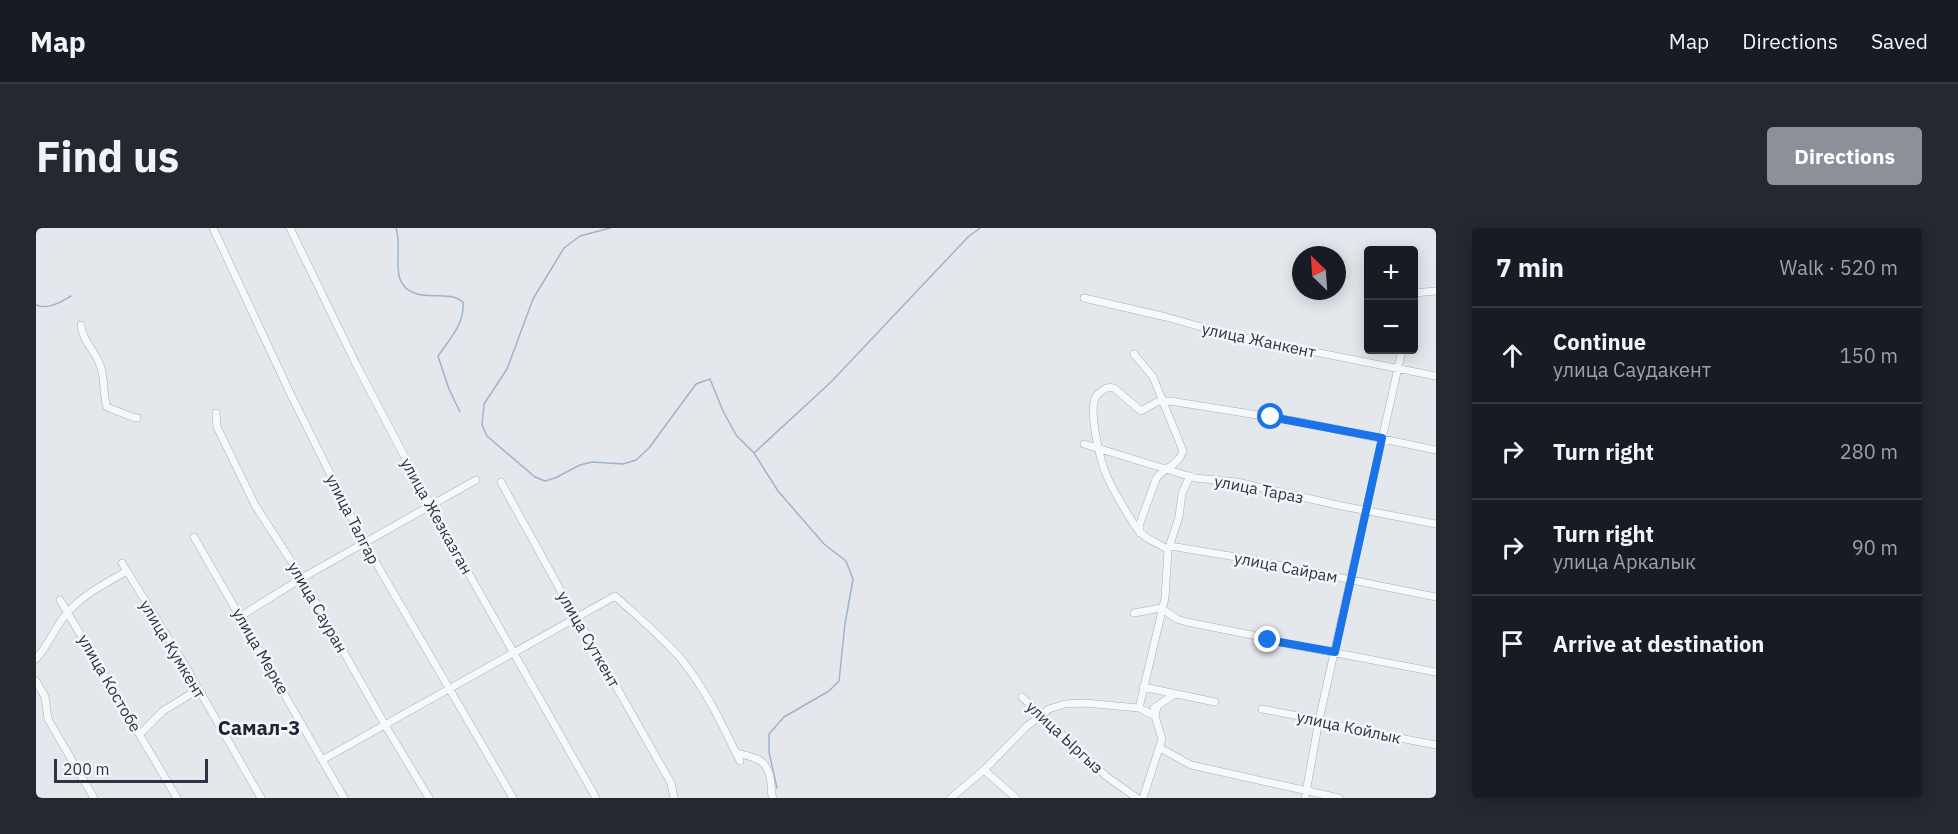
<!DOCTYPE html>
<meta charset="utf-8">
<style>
body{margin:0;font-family:"IBM Plex Sans",sans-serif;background:#242831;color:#f1f3f6}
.controls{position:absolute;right:18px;top:18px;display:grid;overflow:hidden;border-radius:6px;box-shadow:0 3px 15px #0003}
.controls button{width:54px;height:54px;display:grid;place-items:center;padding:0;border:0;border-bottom:2px solid #363941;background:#171b24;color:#f1f3f6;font:30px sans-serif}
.compass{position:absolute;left:1256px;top:18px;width:54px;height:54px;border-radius:50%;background:#171b24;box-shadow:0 3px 15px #0003;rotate:335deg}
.scale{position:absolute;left:18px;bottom:15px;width:154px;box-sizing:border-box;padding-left:6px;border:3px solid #2b3445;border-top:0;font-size:16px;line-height:21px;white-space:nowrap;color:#2b3445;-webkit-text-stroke:4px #f4f6f9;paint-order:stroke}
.stop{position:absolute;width:18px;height:18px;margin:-14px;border:4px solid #1a73e8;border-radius:50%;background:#fff}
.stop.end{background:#1a73e8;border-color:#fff;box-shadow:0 2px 6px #0008}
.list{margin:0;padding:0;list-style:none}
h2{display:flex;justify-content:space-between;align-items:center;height:78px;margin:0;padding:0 24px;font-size:26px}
h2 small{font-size:20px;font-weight:400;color:#9ea1a6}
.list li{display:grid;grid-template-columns:39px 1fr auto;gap:18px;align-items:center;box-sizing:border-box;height:96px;padding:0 24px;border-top:2px solid #363941}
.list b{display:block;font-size:22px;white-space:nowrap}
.list p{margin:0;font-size:20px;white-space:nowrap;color:#9ea1a6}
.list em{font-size:20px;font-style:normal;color:#9ea1a6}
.icon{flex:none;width:33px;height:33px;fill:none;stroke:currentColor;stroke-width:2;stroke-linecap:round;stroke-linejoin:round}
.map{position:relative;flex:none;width:1400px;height:570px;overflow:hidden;border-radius:6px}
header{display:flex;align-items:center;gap:36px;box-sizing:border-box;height:84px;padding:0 30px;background:#171b24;border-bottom:2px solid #363941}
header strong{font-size:28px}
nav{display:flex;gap:33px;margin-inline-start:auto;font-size:21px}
.intro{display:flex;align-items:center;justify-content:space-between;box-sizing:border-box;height:144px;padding:0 36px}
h1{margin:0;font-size:42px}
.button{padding:15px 27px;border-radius:6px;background:#8c9099;color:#fff;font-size:21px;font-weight:700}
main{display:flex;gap:36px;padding:0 36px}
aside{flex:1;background:#171b24;border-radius:6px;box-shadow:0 3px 15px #0003}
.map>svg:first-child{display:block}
</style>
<header>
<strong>Map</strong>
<nav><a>Map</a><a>Directions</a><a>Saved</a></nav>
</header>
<div class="intro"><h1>Find us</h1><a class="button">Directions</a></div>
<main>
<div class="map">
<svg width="1400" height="570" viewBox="0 0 1400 570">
<rect width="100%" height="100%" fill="#e4e7ec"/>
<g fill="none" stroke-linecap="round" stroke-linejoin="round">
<path stroke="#9fb4cc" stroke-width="1.5" d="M360 0C368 22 350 57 381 66 396 70 415 64 427 74 429 95 414 111 402 128L413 161 424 184
M574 0 544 8 528 20 497 71 471 141 448 176 446 197 451 208 499 249 509 253 519 250 544 237 556 234 587 236 600 232 613 220 660 156 674 151 687 183 700 207 718 225 742 263 788 316 810 333 817 351 809 396 803 453 793 463 748 489 733 506V524L741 560
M0 77C13 82 24 74 35 68
M718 225 795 154 932 9 944 0"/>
<defs>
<path id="minor" d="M177 0 256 169 329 316 477 570
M254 0 320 136 395 279 560 570
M1378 65 1400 63
M1048 70 1130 89 1194 107 1400 148
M45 97C46 111 56 120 62 132 70 147 66 164 71 179L96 189 101 190
M1098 126 1117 149 1147 223C1142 238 1128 239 1120 251L1104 295V305
M180 185 181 199 219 277 266 350 349 497 393 570
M1048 216 1159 250 1201 254 1301 277 1400 296
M465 254 537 385 547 400 635 555 638 570
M158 309 308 570
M1134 318 1212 331 1400 369
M1132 322C1120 313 1108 312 1099 298 1089 282 1077 263 1070 246 1064 231 1050 176 1062 166 1068 161 1071 158 1078 160L1105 183 1121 174 1134 173 1265 194 1400 222
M86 335 147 434 225 570
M24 372 141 570
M1098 385 1125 380 1141 391 1151 394 1216 407 1232 412 1400 444
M205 388 266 350 440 252
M0 431C14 415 19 398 32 384 48 366 70 355 91 343
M0 453 9 469 12 491 58 570
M1107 459 1179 474
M986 469 1070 548 1101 570
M1103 480 1129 370 1132 322 1143 289 1146 265 1154 248
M1118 480 1139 466
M1226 481 1283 492 1287 495 1400 517
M104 506 127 483 161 462
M1124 520 1155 537 1303 570
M700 525C720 529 733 532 735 555 736 561 734 565 737 570
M286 532 579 368C602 389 626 409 646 432 670 462 687 498 704 533
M948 542 980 570
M915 570 948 542 990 499 1013 481 1029 476 1048 475 1103 480 1119 488
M1107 570 1126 511 1119 488 1121 479
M1269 570 1283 492 1366 122"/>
</defs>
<use href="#minor" stroke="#a9aeb7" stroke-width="8"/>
<use href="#minor" stroke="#f7f8fa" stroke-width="7"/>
</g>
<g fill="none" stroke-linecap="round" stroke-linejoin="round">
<path stroke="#1a73e8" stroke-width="8" d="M1232 412 1299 424 1346 210 1235 189"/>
</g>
<g text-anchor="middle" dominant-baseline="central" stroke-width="5" stroke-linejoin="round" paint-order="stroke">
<g font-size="16" fill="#2b3445" stroke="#f4f6f9">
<text transform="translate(1223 112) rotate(12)">улица Жанкент</text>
<text transform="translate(1223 261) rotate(11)">улица Тараз</text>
<text transform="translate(401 288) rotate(61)">улица Жезказган</text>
<text transform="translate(317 291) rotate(63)">улица Талгар</text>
<text transform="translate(1250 339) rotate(11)">улица Сайрам</text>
<text transform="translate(282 379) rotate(60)">улица Сауран</text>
<text transform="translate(553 411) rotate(60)">улица Суткент</text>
<text transform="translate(137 421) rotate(59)">улица Кумкент</text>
<text transform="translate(225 423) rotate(60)">улица Мерке</text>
<text transform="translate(74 455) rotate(60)">улица Костобе</text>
<text transform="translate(1313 499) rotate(12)">улица Койлык</text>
<text transform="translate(1029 509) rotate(43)">улица Ыргыз</text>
</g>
<g font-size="20" font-weight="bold" fill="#1d2536" stroke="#f4f6f9">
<text x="223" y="499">Самал-3</text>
</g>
</g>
</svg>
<div class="controls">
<button>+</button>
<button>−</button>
</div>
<svg class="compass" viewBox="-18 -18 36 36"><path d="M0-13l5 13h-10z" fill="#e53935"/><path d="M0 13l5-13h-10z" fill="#9ea1a6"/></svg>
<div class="scale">200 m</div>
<div class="stop" style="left:1235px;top:189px"></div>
<div class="stop end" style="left:1232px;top:412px"></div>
</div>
<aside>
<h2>7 min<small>Walk · 520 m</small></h2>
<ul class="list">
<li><svg class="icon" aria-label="ahead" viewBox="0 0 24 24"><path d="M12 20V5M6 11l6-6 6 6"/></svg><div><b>Continue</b><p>улица Саудакент</p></div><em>150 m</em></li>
<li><svg class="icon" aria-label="right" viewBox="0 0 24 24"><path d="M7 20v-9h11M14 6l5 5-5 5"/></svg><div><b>Turn right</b></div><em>280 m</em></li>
<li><svg class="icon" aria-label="right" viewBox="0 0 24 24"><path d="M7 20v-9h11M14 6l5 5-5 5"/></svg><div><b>Turn right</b><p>улица Аркалык</p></div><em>90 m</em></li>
<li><svg class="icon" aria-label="arrive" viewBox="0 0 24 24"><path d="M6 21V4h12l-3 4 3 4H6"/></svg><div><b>Arrive at destination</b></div></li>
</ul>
</aside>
</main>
